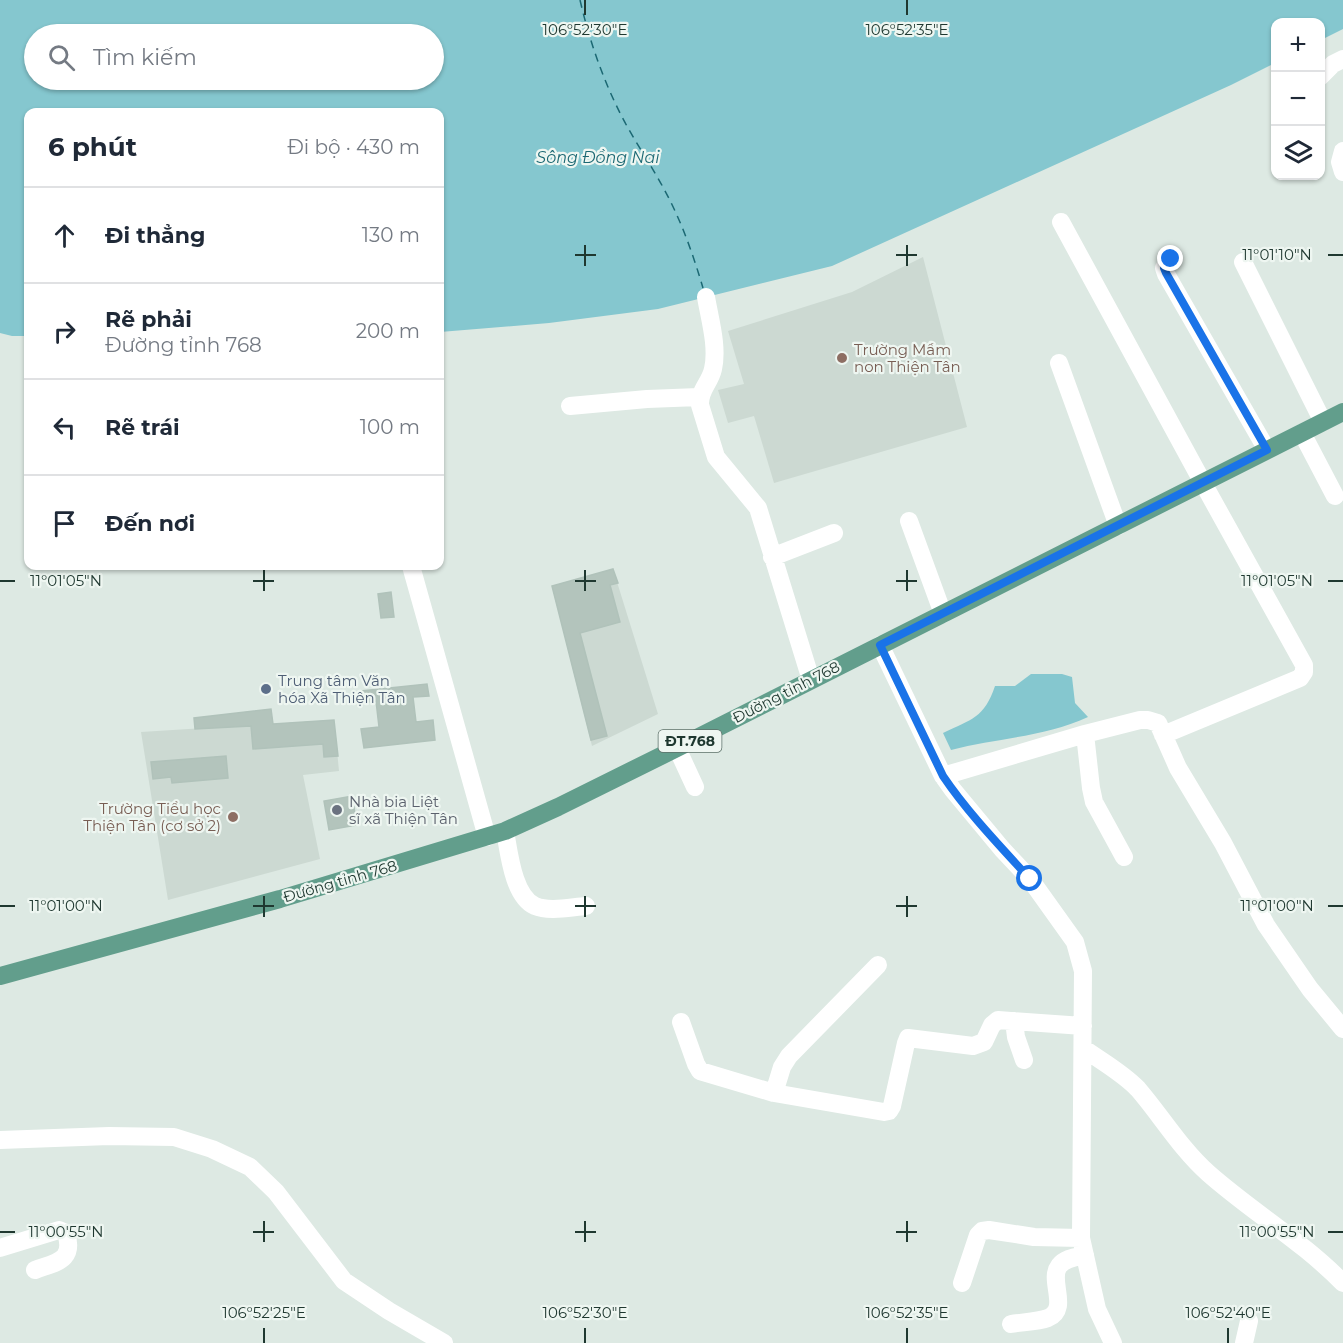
<!DOCTYPE html>
<html lang="vi">
<meta charset="utf-8">
<style>
body{margin:0;font-family:Montserrat,sans-serif;background:#f6f6f7;color:#1f2937}
.controls{position:absolute;right:18px;top:18px;display:grid;overflow:hidden;border-radius:12px;box-shadow:0 2px 4px #0004}
.controls button{width:54px;height:54px;display:grid;place-items:center;padding:0;border:0;border-bottom:2px solid #e0e1e3;background:#fff;color:#1f2937;font:30px sans-serif}
.stop{position:absolute;width:18px;height:18px;margin:-14px;border:4px solid #1a73e8;border-radius:50%;background:#fff}
.stop.end{background:#1a73e8;border-color:#fff;box-shadow:0 2px 6px #0008}
.list{margin:0;padding:0;list-style:none}
h2{display:flex;justify-content:space-between;align-items:center;height:78px;margin:0;padding:0 24px;font-size:26px}
h2 small{font-size:20px;font-weight:400;color:#747a83}
.list li{display:grid;grid-template-columns:39px 1fr auto;gap:18px;align-items:center;box-sizing:border-box;height:96px;padding:0 24px;border-top:2px solid #e0e1e3}
.list b{display:block;font-size:22px;white-space:nowrap}
.list p{margin:0;font-size:20px;white-space:nowrap;color:#747a83}
.list em{font-size:20px;font-style:normal;color:#747a83}
.icon{flex:none;width:33px;height:33px;fill:none;stroke:currentColor;stroke-width:2;stroke-linecap:round;stroke-linejoin:round}
.map{position:relative;flex:none;width:1343px;height:1343px;overflow:hidden}
.search{position:absolute;background:#fff;box-shadow:0 2px 4px #0004;left:24px;top:24px;width:420px;height:66px;display:flex;align-items:center;gap:15px;box-sizing:border-box;padding:0 21px;border-radius:33px;color:#747a83;font-size:22px}
.panel{position:absolute;background:#fff;box-shadow:0 2px 4px #0004;left:24px;top:108px;width:420px;height:462px;border-radius:12px}
.map>svg:first-child{display:block}
</style>
<div class="map">
<svg width="1343" height="1343" viewBox="0 0 1343 1343">
<rect width="100%" height="100%" fill="#dde9e3"/>
<path fill="#ccd9d2" d="M923 257 967 427 774 483 754 416 728 423 718 390 744 384 728 331 852 292Z
M613 569 658 714 592 746 552 586Z
M334 720 339 771 303 775 320 859 168 900 141 732Z"/>
<path fill="#85c7cf" fill-rule="evenodd" d="M0 0H1343V29L1321 40 1320 22H1276L1275 63 1231 85 832 266 658 309 549 323 440 332V112H28V336H12L0 333ZM34 34H434V80H34Z
M1031 674H1062L1072 677 1075 703 1088 717C1045 737 997 738 951 750L943 733C972 719 984 718 995 686H1015Z"/>
<g fill="none" stroke-linecap="round" stroke-linejoin="round">
<path stroke="#1b6873" stroke-width="1.5" stroke-dasharray="8 6" stroke-linecap="butt" d="M580 0C589 39 602 77 620 113 633 139 650 163 664 189 681 220 693 254 703 288"/>
</g>
<path fill="#b3c4bc" stroke="#b0c2ba" stroke-width="1.5" d="M613 569 618 583 610 585 620 622 580 633 607 736 591 740 552 586Z
M391 592 394 617 381 618 378 594Z
M427 684 429 696 413 697 416 722 433 720 435 740 364 748 361 729 379 727 376 701 363 703 361 691Z
M271 709 273 724 334 720 338 756 324 757 323 744 253 749 251 726 195 729 194 718Z
M226 756 228 778 172 783 171 777 153 779 151 762Z
M352 796 357 825 329 830 324 801Z"/>
<g fill="none" stroke-linecap="round" stroke-linejoin="round">
<path stroke="#fff" stroke-width="18" d="M1320 77 1333 64 1343 59
M1343 151 1340 162 1343 172
M1061 222 1203 483 1304 665V672L1300 678 1163 735
M1171 259 1164 268 1166 274 1267 450
M1243 262 1323 422
M706 297C710 320 718 347 713 369 710 383 699 390 700 405L716 457 758 508 811 680
M1059 363 1118 526
M570 406 647 399 699 397
M1302 433 1335 496
M909 521 943 614
M772 557 834 533
M411 566 487 837
M880 645 943 776 953 790 1002 849 1030 879 1075 942 1083 971 1081 1238 1097 1309 1113 1343
M1085 734 1091 788 1094 802 1124 857
M677 748 695 787
M943 776 1085 734 1140 720H1148L1158 723 1178 768 1223 843 1266 925 1310 989 1343 1029
M505 831C509 852 513 896 535 906 549 912 571 907 586 906
M1014 1021 1016 1037 1024 1060
M681 1022 696 1064 700 1071 774 1093 884 1112 889 1111 892 1106 906 1043 908 1038 973 1046 984 1042 992 1025 998 1020 1083 1026
M1083 1048C1101 1061 1123 1073 1138 1089 1162 1117 1181 1149 1208 1173 1252 1212 1302 1241 1343 1283
M774 1093 782 1067 789 1056 878 965
M0 1140 109 1136 174 1137 212 1149 250 1167 276 1192 344 1281 389 1311 444 1343
M0 1248 59 1230 66 1233C75 1261 56 1262 35 1270
M962 1283 978 1235 982 1231 989 1230 1034 1237 1081 1238
M1011 1324C1022 1322 1037 1322 1048 1318 1070 1309 1048 1280 1059 1266 1065 1258 1076 1257 1085 1255
M1244 1343 1249 1321"/>
<path stroke="#629e8c" stroke-width="18" d="M0 976 280 899 505 831 558 807 677 748 1343 412"/>
</g>
<g fill="none" stroke-linecap="round" stroke-linejoin="round">
<path stroke="#1a73e8" stroke-width="8" d="M1030 879C1000 846 968 813 943 776L880 645 1267 450 1166 273 1164 268 1171 259"/>
</g>
<path fill="none" stroke="#1f3830" stroke-width="2" d="M585 0V15M907 0V15M585 245V266M907 245V266M575 255H596M896 255H917M1328 255H1343M264 570V591M585 570V591M907 570V591M0 581H15M253 581H274M575 581H596M896 581H917M1328 581H1343M264 896V917M585 896V917M907 896V917M0 906H15M253 906H274M575 906H596M896 906H917M1328 906H1343M264 1221V1242M585 1221V1242M907 1221V1242M0 1232H15M253 1232H274M575 1232H596M896 1232H917M1328 1232H1343M264 1328V1343M585 1328V1343M907 1328V1343M1228 1328V1343"/>
<g fill="#8d6e63" stroke="#eef6f1" stroke-width="2">
<circle cx="842" cy="358" r="6"/>
<circle cx="233" cy="817" r="6"/>
</g>
<circle fill="#5c6f8a" stroke="#eef6f1" stroke-width="2" cx="266" cy="689" r="6"/>
<circle fill="#6b7280" stroke="#eef6f1" stroke-width="2" cx="337" cy="810" r="6"/>
<g text-anchor="middle" dominant-baseline="central" stroke-width="4.5" stroke-linejoin="round" paint-order="stroke">
<rect fill="#eef6f1" stroke="#5d716a" stroke-width="1.5" x="658.5" y="730" width="63" height="22" rx="4.5"/>
<g font-size="14" font-weight="bold" fill="#1f3830">
<text x="690" y="741">ĐT.768</text>
</g>
<g font-size="15" fill="#785e54" stroke="#eef6f1" text-anchor="start">
<text x="854" y="349">Trường Mầm<tspan x="854" dy="17">non Thiện Tân</tspan></text>
<text x="221" y="808" text-anchor="end">Trường Tiểu học<tspan x="221" dy="17">Thiện Tân (cơ sở 2)</tspan></text>
</g>
<g font-size="15" fill="#4e5e75" stroke="#eef6f1" text-anchor="start">
<text x="278" y="680">Trung tâm Văn<tspan x="278" dy="17">hóa Xã Thiện Tân</tspan></text>
</g>
<g font-size="15" fill="#1f3830" stroke="#eef6f1">
<text transform="translate(786 692) rotate(-27)">Đường tỉnh 768</text>
<text transform="translate(340 881) rotate(-16)">Đường tỉnh 768</text>
</g>
<g font-size="15" fill="#5b616d" stroke="#eef6f1" text-anchor="start">
<text x="349" y="801">Nhà bia Liệt<tspan x="349" dy="17">sĩ xã Thiện Tân</tspan></text>
</g>
<g font-size="16" font-style="italic" fill="#1b6873" stroke="#eef6f1">
<text x="598" y="157">Sông Đồng Nai</text>
</g>
</g>
<g font-size="15" text-anchor="middle" fill="#1f3830" stroke="#eef6f1" stroke-width="4.5" stroke-linejoin="round" paint-order="stroke">
<text x="585" y="35">106°52'30"E</text>
<text x="907" y="35">106°52'35"E</text>
<text x="1277" y="260">11°01'10"N</text>
<text x="66" y="586">11°01'05"N</text>
<text x="1277" y="586">11°01'05"N</text>
<text x="66" y="911">11°01'00"N</text>
<text x="1277" y="911">11°01'00"N</text>
<text x="66" y="1237">11°00'55"N</text>
<text x="1277" y="1237">11°00'55"N</text>
<text x="264" y="1318">106°52'25"E</text>
<text x="585" y="1318">106°52'30"E</text>
<text x="907" y="1318">106°52'35"E</text>
<text x="1228" y="1318">106°52'40"E</text>
</g>
</svg>
<div class="controls">
<button>+</button>
<button>−</button>
<button><svg class="icon" aria-label="layers" viewBox="0 0 24 24"><path d="M12 4l9 5-9 5-9-5zM3 14l9 5 9-5"/></svg></button>
</div>
<div class="stop" style="left:1030px;top:879px"></div>
<div class="stop end" style="left:1171px;top:259px"></div>
<div class="search"><svg class="icon" aria-label="search" viewBox="0 0 24 24"><circle cx="10" cy="10" r="6"/><path d="M15 15l6 6"/></svg>Tìm kiếm</div>
<section class="panel">
<h2>6 phút<small>Đi bộ · 430 m</small></h2>
<ul class="list">
<li><svg class="icon" aria-label="ahead" viewBox="0 0 24 24"><path d="M12 20V5M6 11l6-6 6 6"/></svg><div><b>Đi thẳng</b></div><em>130 m</em></li>
<li><svg class="icon" aria-label="right" viewBox="0 0 24 24"><path d="M7 20v-9h11M14 6l5 5-5 5"/></svg><div><b>Rẽ phải</b><p>Đường tỉnh 768</p></div><em>200 m</em></li>
<li><svg class="icon" aria-label="left" viewBox="0 0 24 24"><path d="M17 20v-9H6M10 6l-5 5 5 5"/></svg><div><b>Rẽ trái</b></div><em>100 m</em></li>
<li><svg class="icon" aria-label="arrive" viewBox="0 0 24 24"><path d="M6 21V4h12l-3 4 3 4H6"/></svg><div><b>Đến nơi</b></div></li>
</ul>
</section>
</div>
